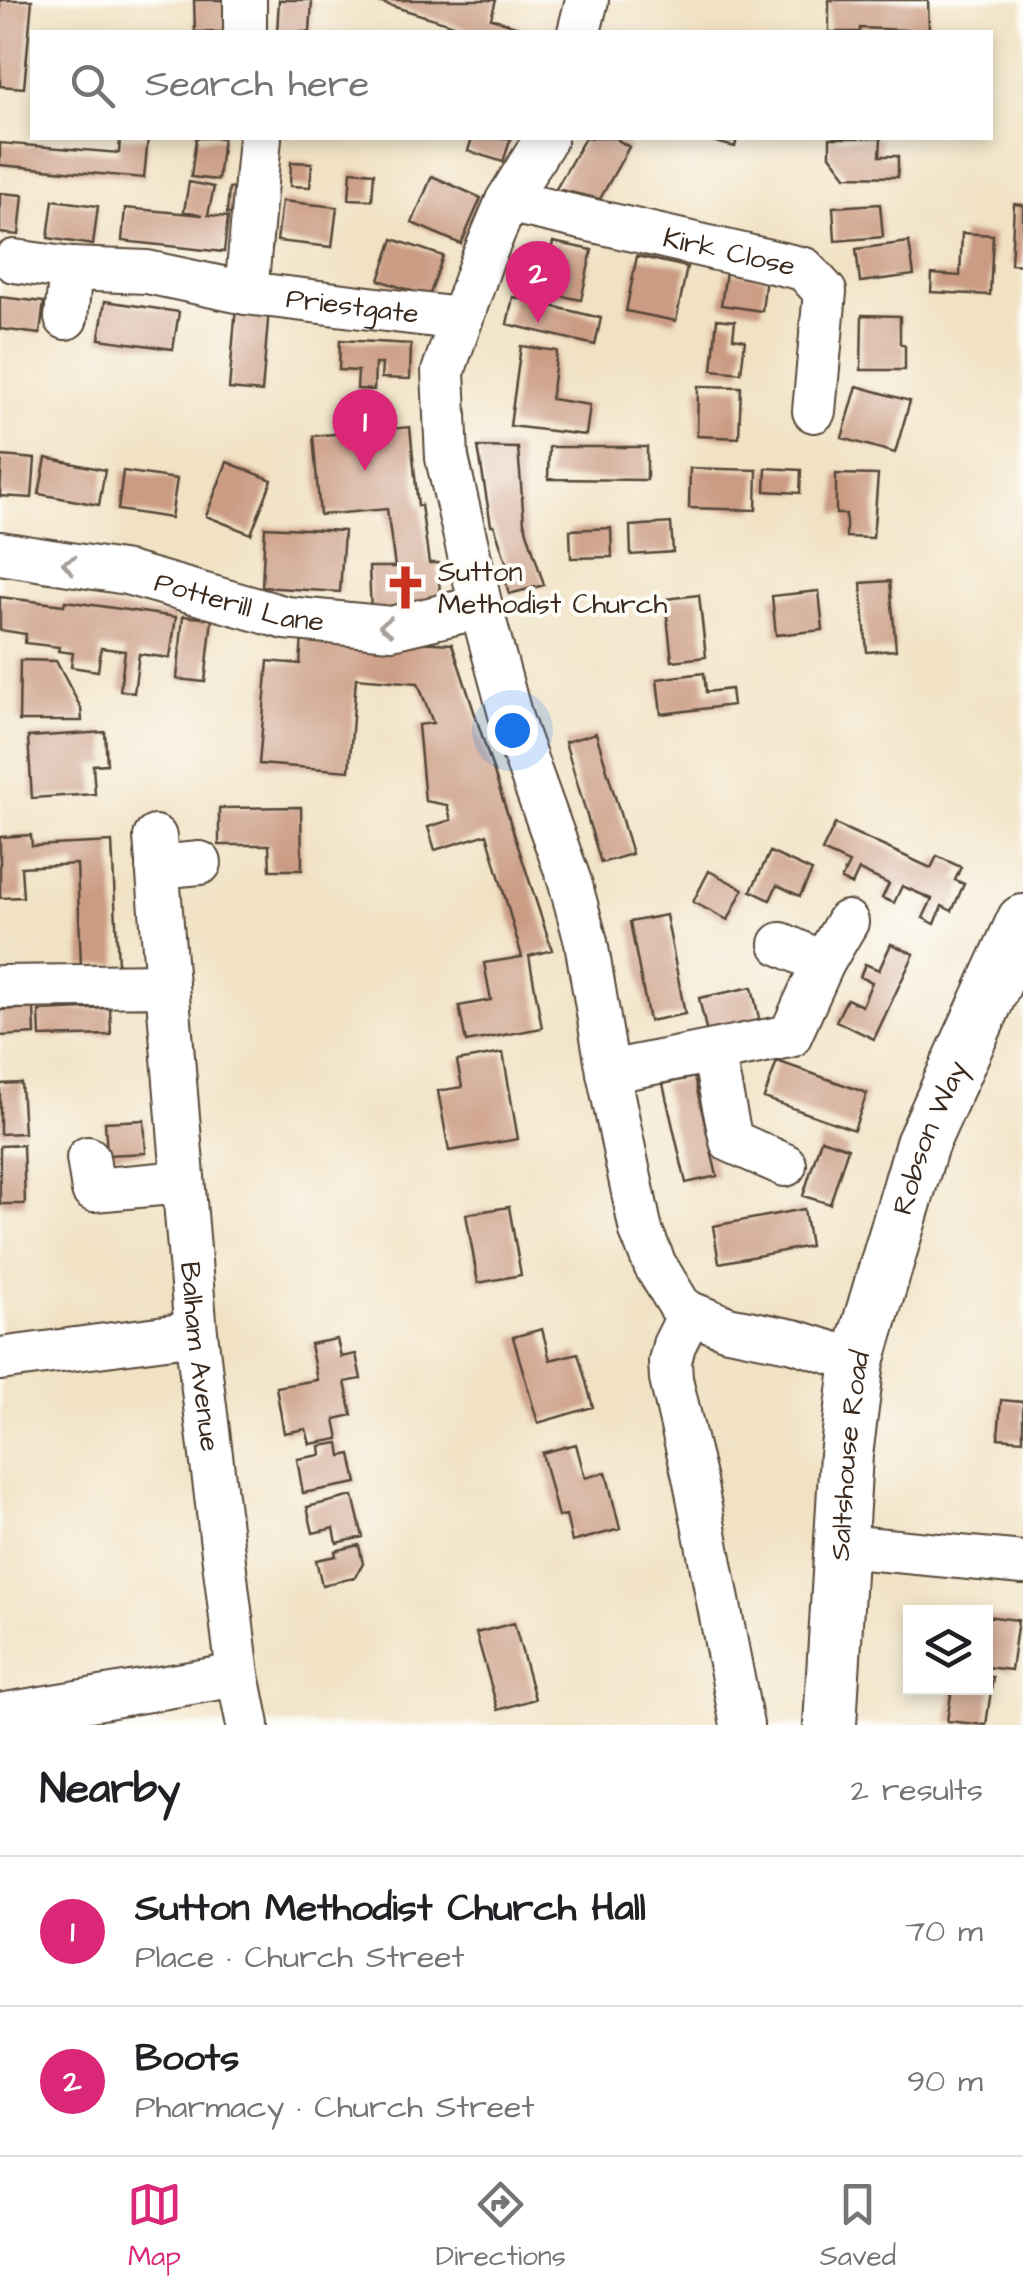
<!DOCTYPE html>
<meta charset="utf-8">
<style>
body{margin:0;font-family:"Architects Daughter",sans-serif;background:#f2f2f2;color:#202124}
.controls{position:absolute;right:30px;bottom:30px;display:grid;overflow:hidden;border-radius:0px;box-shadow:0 5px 15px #0003}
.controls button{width:90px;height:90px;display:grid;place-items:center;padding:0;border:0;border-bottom:2px solid #e0e0e0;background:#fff;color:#202124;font:50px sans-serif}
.you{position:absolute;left:512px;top:730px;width:35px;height:35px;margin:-25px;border:8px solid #fff;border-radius:50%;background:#1a73e8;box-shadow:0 0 0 15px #1a73e833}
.badge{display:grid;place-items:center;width:65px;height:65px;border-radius:50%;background:#db2777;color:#fff;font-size:32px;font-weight:700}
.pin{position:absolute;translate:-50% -82px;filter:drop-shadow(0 2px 5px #0008)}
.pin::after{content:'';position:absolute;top:52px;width:35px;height:30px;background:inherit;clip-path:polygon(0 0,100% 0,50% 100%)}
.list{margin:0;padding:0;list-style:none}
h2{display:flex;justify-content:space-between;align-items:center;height:130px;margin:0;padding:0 40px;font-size:42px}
h2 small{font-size:32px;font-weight:400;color:#757577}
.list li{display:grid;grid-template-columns:65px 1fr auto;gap:30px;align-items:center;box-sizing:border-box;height:150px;padding:0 40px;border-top:2px solid #e0e0e0}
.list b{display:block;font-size:38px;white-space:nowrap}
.list p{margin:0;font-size:32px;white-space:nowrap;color:#757577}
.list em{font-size:32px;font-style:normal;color:#757577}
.icon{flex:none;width:55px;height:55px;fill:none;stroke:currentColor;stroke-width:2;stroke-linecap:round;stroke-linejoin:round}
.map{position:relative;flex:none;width:1023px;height:1725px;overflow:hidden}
.search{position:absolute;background:#fff;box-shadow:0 5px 15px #0003;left:30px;right:30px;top:30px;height:110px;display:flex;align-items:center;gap:25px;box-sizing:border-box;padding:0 35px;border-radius:0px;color:#757577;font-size:38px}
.sheet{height:430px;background:#fff}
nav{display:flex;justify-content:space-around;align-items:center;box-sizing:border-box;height:140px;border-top:2px solid #e0e0e0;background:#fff;font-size:28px;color:#757577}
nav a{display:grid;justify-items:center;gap:5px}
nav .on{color:#db2777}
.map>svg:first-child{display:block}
</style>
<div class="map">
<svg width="1023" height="1725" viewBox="0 0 1023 1725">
<rect width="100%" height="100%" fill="#fdfcf7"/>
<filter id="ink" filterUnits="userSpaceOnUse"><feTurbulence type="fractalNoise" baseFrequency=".01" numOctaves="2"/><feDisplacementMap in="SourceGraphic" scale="20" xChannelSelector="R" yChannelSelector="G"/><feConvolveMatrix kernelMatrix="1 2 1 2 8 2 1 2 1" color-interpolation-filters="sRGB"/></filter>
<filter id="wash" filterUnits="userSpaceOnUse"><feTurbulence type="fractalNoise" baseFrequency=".0048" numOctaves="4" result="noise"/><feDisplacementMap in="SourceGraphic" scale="40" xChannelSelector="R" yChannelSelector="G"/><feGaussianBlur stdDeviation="2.25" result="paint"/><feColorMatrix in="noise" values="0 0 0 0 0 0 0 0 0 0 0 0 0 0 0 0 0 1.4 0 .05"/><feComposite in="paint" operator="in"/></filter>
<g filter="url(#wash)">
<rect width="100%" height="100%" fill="#f1e2c4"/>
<g id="blocks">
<path fill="#cb9b83" d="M0 0H32L24 88 0 86Z
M194 0H232L233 32H195Z
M279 0H312L310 32H277Z
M372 0H496L491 18 534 32H477Z
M829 0H928L929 31 860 28V32H829Z
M120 138H148L144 178 0 165V143L119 153Z
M196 138H223L218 180 191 177Z
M472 138H511L503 162 468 151Z
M585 138H619L618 140 629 147 600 199 556 189Z
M700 138H737L735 147Z
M830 138H881L880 156H898V177L846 176 830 155Z
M291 162 312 163 310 187 290 186Z
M351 171 374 173 372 200 349 199Z
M432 176 481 198 461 244 412 223Z
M189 182 214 187 208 215 228 217 224 252 122 241 125 208 203 215 184 211Z
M229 188 246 189 245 214H227Z
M0 193 23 195 19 235 0 233Z
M53 200 98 206 93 245 48 238Z
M282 201 337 207 332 247 277 241Z
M880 204 883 237 835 241 833 207Z
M1014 204 1023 205V265L1011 264Z
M962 233 993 235 990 295 931 292 932 274 960 276Z
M393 239 443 256 429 297 379 280Z
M553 242 592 250 581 300 543 292Z
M909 242 914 275 860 282 856 249Z
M637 256 687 267 676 321 626 311Z
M726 272 766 277 762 311 721 305Z
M237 294 270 297 262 392 229 389Z
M0 297 44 302 40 334 0 329Z
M513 297 601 318 595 345 507 324Z
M105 301 179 312 173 349 99 339Z
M862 315 900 316V343L905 346V370H861Z
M717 319 735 321 733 338 745 340 741 373 712 370Z
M340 340 411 344 410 379 381 378 382 364H375L374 390 357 389 358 371 339 370Z
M521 346 557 351 551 399 590 405 586 435 510 426Z
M698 386 741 387 739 438 697 436Z
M857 386 910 401 895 453 842 438Z
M410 427 418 506 421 505 429 563H438L441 609 371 613 369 567H395L387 509 320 515 313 436Z
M478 447 518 448 524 522 544 585 509 594 502 566 507 565 494 525H491Z
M549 447H647V480L548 479Z
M2 456 35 459 32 498 0 496Z
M46 458 105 470 99 505 39 494Z
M227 462 272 480 251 534 206 516Z
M690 468 757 470 756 510 689 508Z
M766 468 801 470 800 493 765 491Z
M123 471 177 479 171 518 118 510Z
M836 474 878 475 873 538 846 537V514H836Z
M671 523 673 552 631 555 630 526Z
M265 527 344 531 340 592 262 587Z
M611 528 612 557 571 558 570 530Z
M890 581 896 650 867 652 861 583Z
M819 591 823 630 776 635 772 596Z
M699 595 706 657 672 661 665 599Z
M0 597 64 605 65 601 176 617 170 658 139 654 134 693 124 691 120 690 125 651 101 648 98 671 71 667 73 653 58 651 59 647 25 643 26 634 0 630Z
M183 616 212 619 205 682 177 679Z
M302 636 452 644 552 950 529 956 542 1028 466 1042 459 1006 491 1000 484 963 522 957 487 834 435 850 428 827 451 820 447 805 425 801 418 725 433 723 418 683 356 678 349 771 259 764 268 661 300 664Z
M20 660 56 661 81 708 82 721H19Z
M704 673 706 692 731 689 733 705 661 714 657 679Z
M105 732 107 764 93 765 95 794 32 798 28 737Z
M596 733 632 854 601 863 565 742Z
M301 807 302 870H270L269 845H219V808Z
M835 824 931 868 937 856 961 867 955 880 964 884 952 911 942 906 935 924 923 918 932 899 902 886 894 903 882 898 889 884 859 870 852 885 841 880 849 863 822 851Z
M31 835 32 846 112 842 118 964 81 966 77 864 21 867 23 897 0 898V837Z
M770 852 812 871 800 896 777 885 770 900 751 891Z
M709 871 743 889 728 920 693 902Z
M666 915 685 1014 649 1021 630 922Z
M891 944 914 954 874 1039 836 1021 847 999 862 1006 872 982 860 977 865 964 879 970Z
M752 987 761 1027 708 1038 699 998Z
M34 1008 35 1034 0 1036V1010Z
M110 1008 111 1035 40 1037 39 1011Z
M503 1053 518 1139 449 1151 438 1091 462 1087 457 1061Z
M777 1061 867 1093 854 1130 764 1098Z
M694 1077 717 1176 686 1183 663 1084Z
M21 1083 24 1133 0 1134V1084Z
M144 1120 146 1153 107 1155 105 1122Z
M821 1139 848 1148 830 1204 803 1196Z
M23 1145 25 1204H0V1146Z
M509 1207 521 1275 478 1283 466 1214Z
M804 1209 810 1246 719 1263 713 1226Z
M542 1329 550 1360 578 1353 593 1407 538 1423 513 1337Z
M337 1339 341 1357 356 1354 361 1379 345 1382 352 1415 335 1419 339 1439 310 1444 306 1429 284 1433 276 1387 317 1380 310 1344Z
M1001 1400 1023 1402V1440L998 1438Z
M339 1443 341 1456 351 1454 357 1483 303 1493 297 1459 321 1455 320 1446Z
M576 1444 585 1478 606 1472 620 1529 572 1542 566 1515 558 1517 542 1453Z
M353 1496 363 1537 337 1543 334 1528 313 1533 307 1507Z
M359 1545 363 1564 354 1578 322 1585 316 1560 336 1556 335 1551Z
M986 1616 1018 1620 1011 1670 986 1667Z
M514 1623 535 1699 498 1710 476 1633Z
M986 1676 993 1677 986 1725 947 1721 952 1688H986Z"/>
</g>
</g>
<g filter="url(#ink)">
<use href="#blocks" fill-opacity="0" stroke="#564637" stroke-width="2.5"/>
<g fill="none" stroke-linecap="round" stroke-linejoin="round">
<defs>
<g id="minor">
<path d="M245 0V32"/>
<path d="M579 32 587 0"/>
<path d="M546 138 507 201 481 263 443 372 447 458 481 607 511 718 570 882 586 942 608 1072 641 1231 655 1265 680 1306 690 1313 728 1328 794 1341 858 1361"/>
<path id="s1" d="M507 201 804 269 825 292 814 411"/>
<path id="s2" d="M14 261 71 269 147 272 246 293 460 319"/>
<path d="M246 293 260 138"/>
<path d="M66 318 71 269"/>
<path id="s3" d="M0 553 127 573 286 618 391 628 481 607"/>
<path d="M155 837 167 985"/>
<path d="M157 867 200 863"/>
<path d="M781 944 823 963"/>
<path id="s4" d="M0 987 167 985 196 1333 238 1675 248 1725"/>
<path d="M713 1052 731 1141 785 1165"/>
<path d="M608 1072 790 1036 823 963 847 922"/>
<path d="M88 1158 93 1190 183 1182"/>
<path d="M690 1313 674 1345 670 1361 671 1379 695 1481 742 1725"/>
<path d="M0 1359 196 1333"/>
<path d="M843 1546 1023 1563"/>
<path d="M0 1715 238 1675"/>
</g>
<g id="major">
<path id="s5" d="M830 1725 846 1455 858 1361 922 1144 1023 921"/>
</g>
</defs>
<use href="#minor" stroke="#564637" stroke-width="46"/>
<use href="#major" stroke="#564637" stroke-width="56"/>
<use href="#minor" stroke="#fff" stroke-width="42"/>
<use href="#major" stroke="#fff" stroke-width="52"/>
</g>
<defs><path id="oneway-chevron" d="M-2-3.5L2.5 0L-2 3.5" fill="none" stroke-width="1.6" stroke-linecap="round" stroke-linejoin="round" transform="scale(2.5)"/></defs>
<g stroke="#a79f9a">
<use href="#oneway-chevron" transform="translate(69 564) rotate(-171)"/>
<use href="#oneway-chevron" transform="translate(386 626) rotate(179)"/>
</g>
</g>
<defs>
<symbol id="church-bare" viewBox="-9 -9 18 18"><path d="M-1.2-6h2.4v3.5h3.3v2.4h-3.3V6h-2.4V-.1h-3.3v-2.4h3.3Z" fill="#c8321e" stroke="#fdfcf7" stroke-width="2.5" paint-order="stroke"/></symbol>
</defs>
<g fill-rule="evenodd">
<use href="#church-bare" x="374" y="556" width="63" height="63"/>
</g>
<g text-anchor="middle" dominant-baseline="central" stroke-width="8" stroke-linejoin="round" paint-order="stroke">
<g font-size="28" fill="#3b2a1e" stroke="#fdfcf7">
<text stroke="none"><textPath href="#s1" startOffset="228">Kirk Close</textPath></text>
<text stroke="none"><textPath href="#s2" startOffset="342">Priestgate</textPath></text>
<text stroke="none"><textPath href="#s3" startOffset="245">Potterill Lane</textPath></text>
<text stroke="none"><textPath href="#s5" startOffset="600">Robson Way</textPath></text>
<text stroke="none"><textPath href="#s4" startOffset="540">Balham Avenue</textPath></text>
<text stroke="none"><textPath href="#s5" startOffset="270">Saltshouse Road</textPath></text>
</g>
<g font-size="28" fill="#3b2a1e" stroke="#fdfcf7" text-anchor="start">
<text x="438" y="572">Sutton<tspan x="438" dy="32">Methodist Church</tspan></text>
</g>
</g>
</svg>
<div class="controls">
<button><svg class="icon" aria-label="layers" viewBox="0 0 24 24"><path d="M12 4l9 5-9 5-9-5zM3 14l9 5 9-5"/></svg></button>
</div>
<div class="you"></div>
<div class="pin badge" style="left:365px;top:471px">1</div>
<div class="pin badge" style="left:538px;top:323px">2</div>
<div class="search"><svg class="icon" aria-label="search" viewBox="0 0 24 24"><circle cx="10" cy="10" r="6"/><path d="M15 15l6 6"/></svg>Search here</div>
</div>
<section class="sheet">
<h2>Nearby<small>2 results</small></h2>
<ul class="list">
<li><span class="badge">1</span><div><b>Sutton Methodist Church Hall</b><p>Place · Church Street</p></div><em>70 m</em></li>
<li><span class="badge">2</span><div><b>Boots</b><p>Pharmacy · Church Street</p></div><em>90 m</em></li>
</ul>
</section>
<nav>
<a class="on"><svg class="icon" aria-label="map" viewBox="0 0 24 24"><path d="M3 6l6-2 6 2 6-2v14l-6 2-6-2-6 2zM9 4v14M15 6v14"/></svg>Map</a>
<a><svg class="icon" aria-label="directions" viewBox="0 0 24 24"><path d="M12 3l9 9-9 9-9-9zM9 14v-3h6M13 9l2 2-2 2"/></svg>Directions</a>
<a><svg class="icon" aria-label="saved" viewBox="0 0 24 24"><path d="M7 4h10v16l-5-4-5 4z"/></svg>Saved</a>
</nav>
